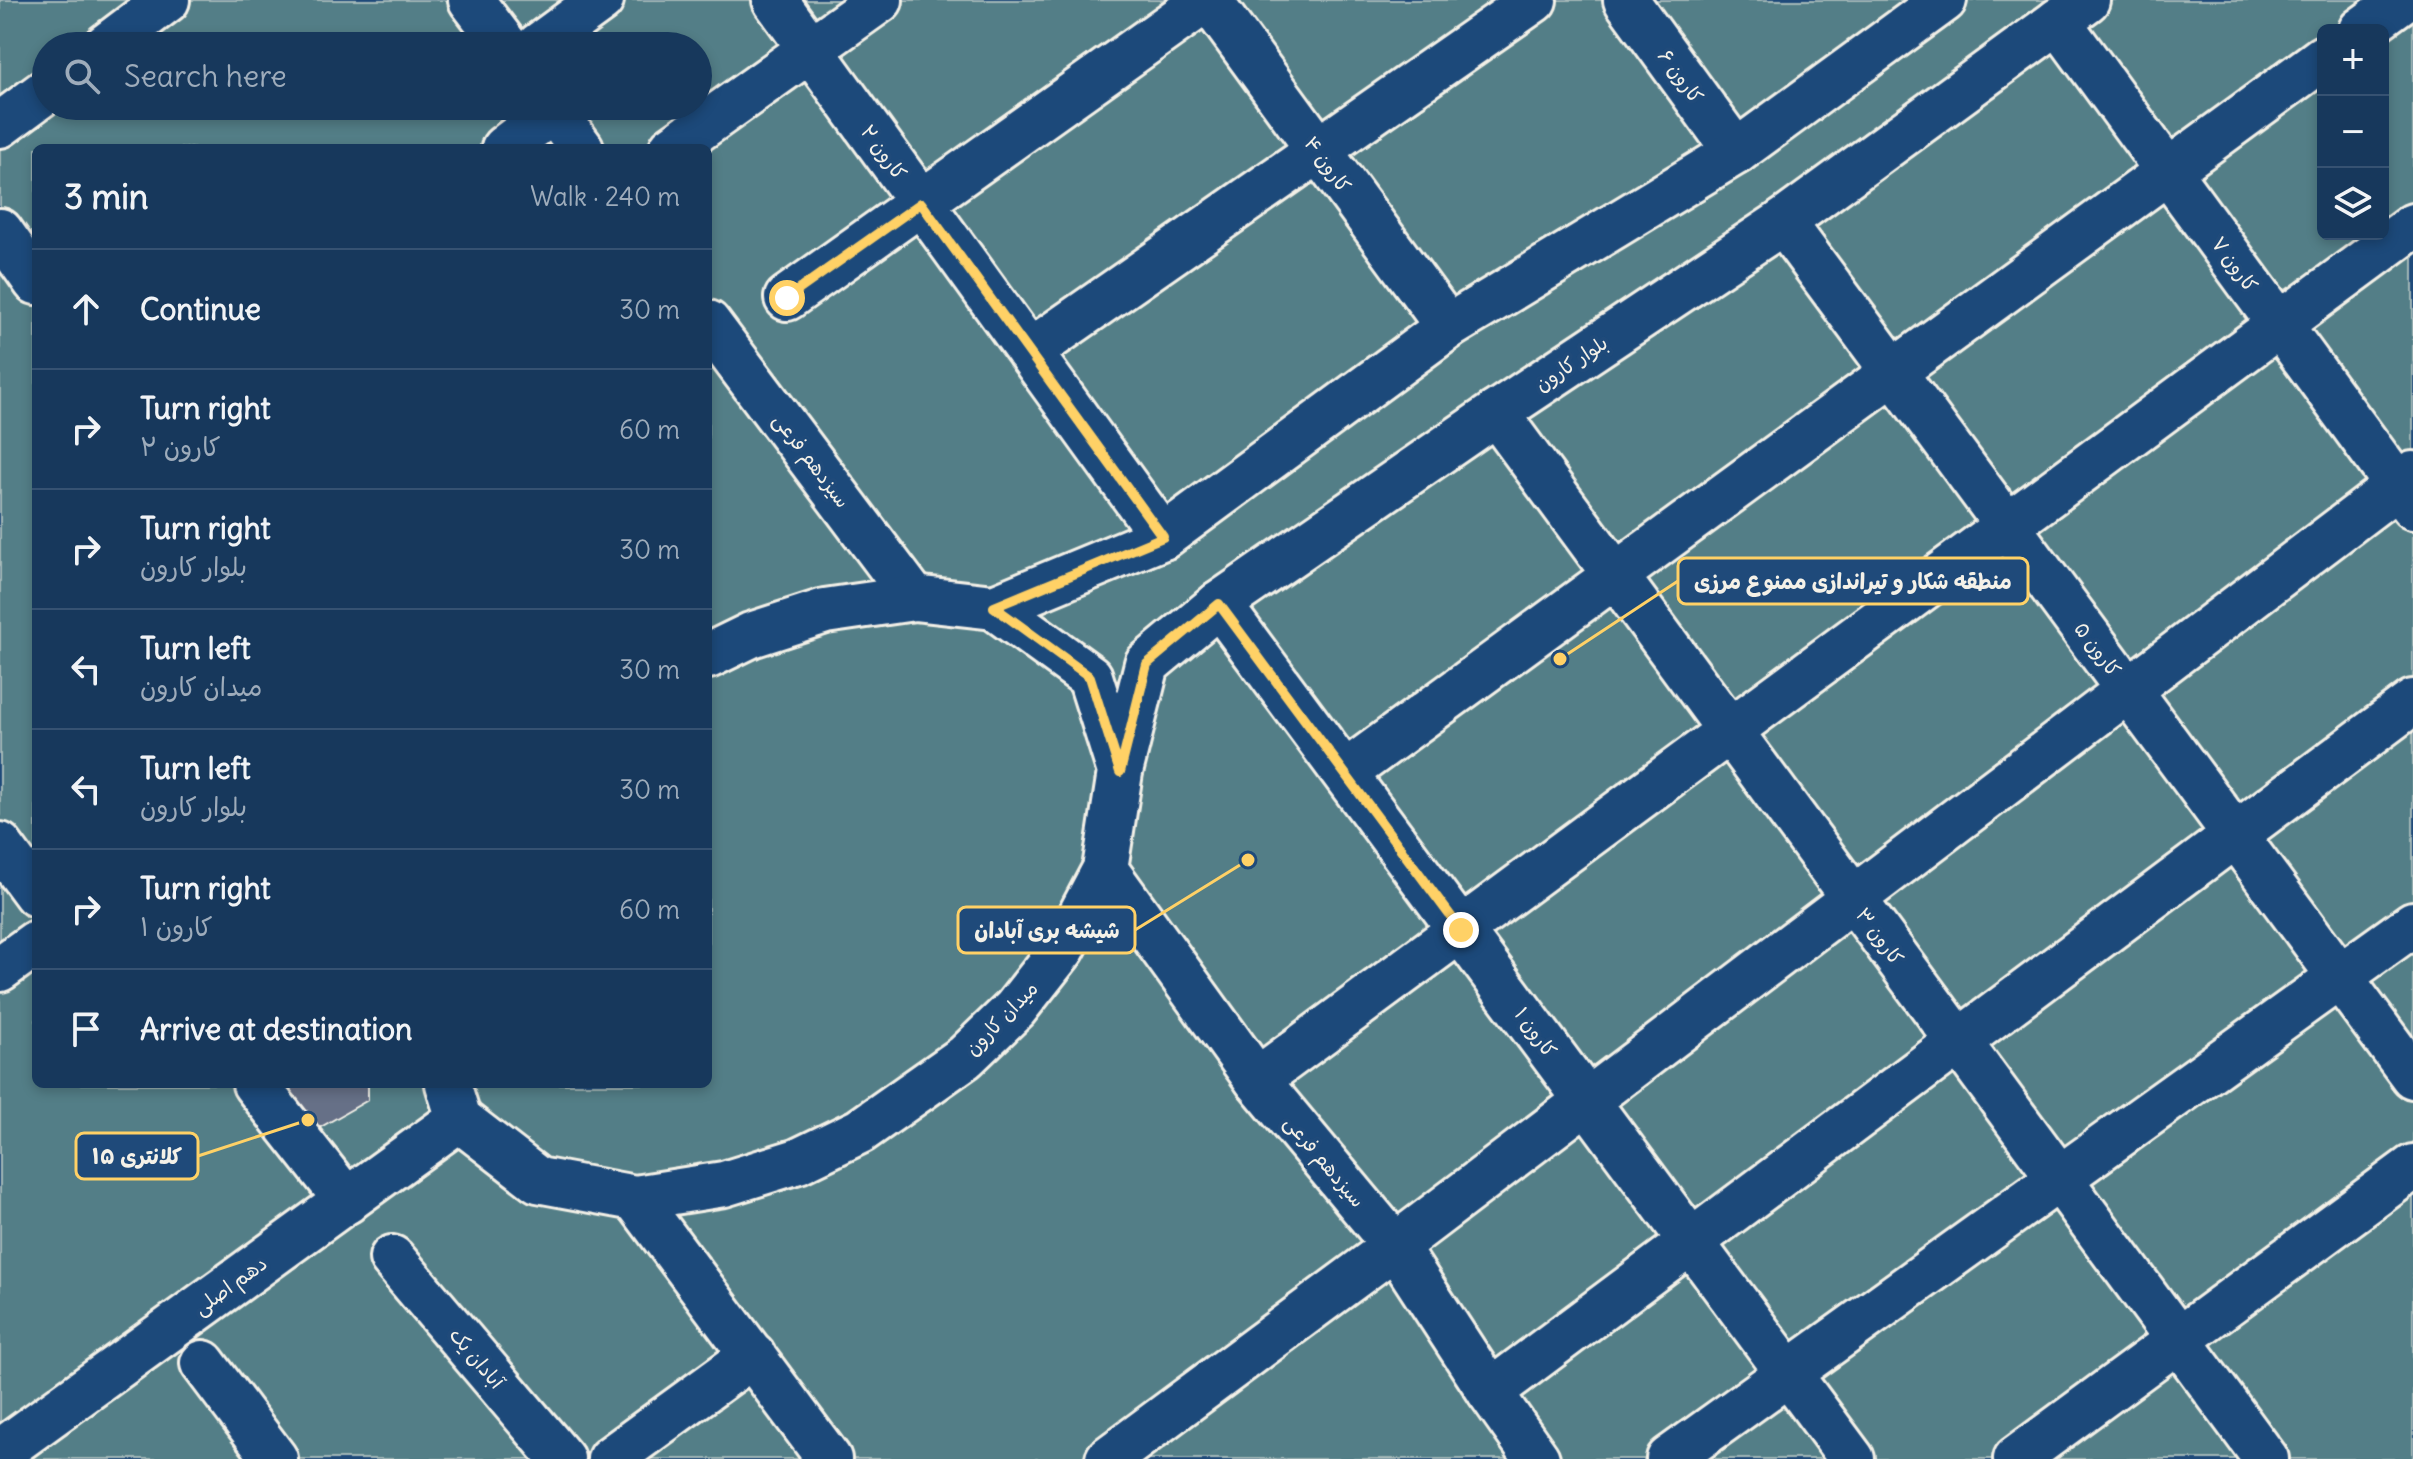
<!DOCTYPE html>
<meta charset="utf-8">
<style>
body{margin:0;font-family:Delius,"Playpen Sans Arabic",sans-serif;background:#244365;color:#f1f3f6}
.controls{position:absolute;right:24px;top:24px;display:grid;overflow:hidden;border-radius:12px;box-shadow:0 4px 12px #0003}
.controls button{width:72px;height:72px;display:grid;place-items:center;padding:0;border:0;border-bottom:2px solid #365272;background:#17385c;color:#f1f3f6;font:40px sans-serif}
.stop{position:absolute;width:24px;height:24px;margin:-18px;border:6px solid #ffd166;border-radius:50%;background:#fff}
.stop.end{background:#ffd166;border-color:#fff;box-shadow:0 2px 8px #0008}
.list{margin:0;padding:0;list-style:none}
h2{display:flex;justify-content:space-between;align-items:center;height:104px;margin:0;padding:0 32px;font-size:34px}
h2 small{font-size:26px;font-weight:400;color:#9eacbb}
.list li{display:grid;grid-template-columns:52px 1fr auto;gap:24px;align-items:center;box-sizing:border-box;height:120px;padding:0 32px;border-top:2px solid #365272}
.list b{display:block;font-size:30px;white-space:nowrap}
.list p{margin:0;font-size:26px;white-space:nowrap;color:#9eacbb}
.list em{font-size:26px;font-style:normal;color:#9eacbb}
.icon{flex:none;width:44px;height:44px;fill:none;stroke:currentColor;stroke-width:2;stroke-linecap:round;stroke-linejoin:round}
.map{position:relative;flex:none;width:2413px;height:1459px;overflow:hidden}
.search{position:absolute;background:#17385c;box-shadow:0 4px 12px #0003;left:32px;top:32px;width:680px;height:88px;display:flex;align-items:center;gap:20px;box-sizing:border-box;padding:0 28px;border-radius:44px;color:#9eacbb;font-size:30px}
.panel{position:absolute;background:#17385c;box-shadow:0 4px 12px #0003;left:32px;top:144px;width:680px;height:944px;border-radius:12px}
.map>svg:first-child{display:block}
</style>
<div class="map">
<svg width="2413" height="1459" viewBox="0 0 2413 1459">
<rect width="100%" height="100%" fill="#1f4a7a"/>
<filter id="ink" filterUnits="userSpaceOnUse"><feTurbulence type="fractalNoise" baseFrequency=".0125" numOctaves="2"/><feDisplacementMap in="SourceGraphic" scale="16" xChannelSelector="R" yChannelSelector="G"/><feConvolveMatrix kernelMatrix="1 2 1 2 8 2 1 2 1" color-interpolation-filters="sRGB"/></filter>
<g filter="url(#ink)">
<path fill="#537e87" stroke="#a4b8b8" stroke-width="2" fill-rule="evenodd" d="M0 0H2413V1459H0ZM2323 30H2383V234H2323ZM46 46H698V106H46ZM36 148H708V1084H36Z"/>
<path fill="#666f87" stroke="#f4f1e8" stroke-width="2" d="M259 1084H368V1100L298 1140Z"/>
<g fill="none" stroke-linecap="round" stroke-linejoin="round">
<defs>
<path id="minor" d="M775 0 1163 537
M1209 0 1448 327
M1626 0 1736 152
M2058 21 2413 507
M2361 30 2402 0
M538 46 601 0
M504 148 553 111
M672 148 880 0
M1783 222 2413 1076
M787 298 1206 0
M1029 352 1534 0
M1496 413 2266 1459
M1219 604 1852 1459
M1345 773 2323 58
M0 845 36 894
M0 969 36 943
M1257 1080 2413 226
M255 1084 347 1201
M392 1258 562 1459
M203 1363 275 1459
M1490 1392 2413 702
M610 1459 753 1355
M1108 1459 1395 1246 2413 474
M1669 1459 2413 924
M2016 1459 2413 1167"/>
<path id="tertiary" d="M471 0 506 46
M106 46 167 0
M550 106 581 148
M0 125 46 91
M0 231 36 282
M708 323 914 598"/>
<path id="secondary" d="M994 607 1163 537 1448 327 1736 152 1944 0
M708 656 751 635 825 611 914 598 994 607 1090 677 1120 772
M1105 869 1257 1080 1395 1246 1490 1392 1537 1459
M448 1084 459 1119 538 1180 635 1198 724 1184 798 1161 860 1131 965 1057 1015 1009 1063 948 1105 869 1120 772 1147 664 1219 604 1496 413 1783 222 2087 0
M635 1198 829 1459
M0 1452 459 1119"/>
</defs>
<use href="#minor" stroke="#f4f1e8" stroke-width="50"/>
<use href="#tertiary" stroke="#f4f1e8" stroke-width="50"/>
<use href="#secondary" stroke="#f4f1e8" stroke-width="50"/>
<use href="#minor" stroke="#1f4a7a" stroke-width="44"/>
<use href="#tertiary" stroke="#1f4a7a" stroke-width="44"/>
<use href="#secondary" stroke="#1f4a7a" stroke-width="44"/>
</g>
</g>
<g fill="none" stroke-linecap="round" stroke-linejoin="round" filter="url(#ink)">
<path stroke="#ffd166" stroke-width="10" d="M787 298 921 203 1163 537 994 607 1090 677 1120 772 1147 664 1219 604 1461 930"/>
</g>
<g text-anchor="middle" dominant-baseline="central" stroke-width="8" stroke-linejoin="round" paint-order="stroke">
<g font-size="20" fill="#f4f1e8" stroke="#1f4a7a">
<text transform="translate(1681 76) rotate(54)">کارون ۶</text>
<text transform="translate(884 152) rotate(54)">کارون ۲</text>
<text transform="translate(1328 164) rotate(54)">کارون ۴</text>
<text transform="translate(2235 264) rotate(54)">کارون ۷</text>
<text transform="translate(1571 363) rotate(-34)">بلوار کارون</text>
<text transform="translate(812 460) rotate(53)">سیزدهم فرعی</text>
<text transform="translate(2098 649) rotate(53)">کارون ۵</text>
<text transform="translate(1880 936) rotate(54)">کارون ۳</text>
<text transform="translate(1001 1018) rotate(-46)">میدان کارون</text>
<text transform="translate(1536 1032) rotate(54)">کارون ۱</text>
<text transform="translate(1325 1161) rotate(50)">سیزدهم فرعی</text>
<text transform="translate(230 1285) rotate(-36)">دهم اصلی</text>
<text transform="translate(477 1358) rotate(50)">آبادان یک</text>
</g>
</g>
<path fill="none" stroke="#ffd166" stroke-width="3" d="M1560 659L1678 581M1248 860L1135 930M308 1120L198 1156"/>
<g fill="#ffd166" stroke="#1f4a7a" stroke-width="3">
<circle cx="1560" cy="659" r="8"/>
<circle cx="1248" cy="860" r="8"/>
<circle cx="308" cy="1120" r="8"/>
</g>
<g fill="#1f4a7a" stroke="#ffd166" stroke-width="3">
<rect x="1678" y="558" width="350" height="46" rx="8"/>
<rect x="958" y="907" width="177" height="46" rx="8"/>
<rect x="76" y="1133" width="122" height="46" rx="8"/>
</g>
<g font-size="22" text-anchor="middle" font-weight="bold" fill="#f4f1e8">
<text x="1853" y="589">منطقه شکار و تیراندازی ممنوع مرزی</text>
<text x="1047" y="938">شیشه بری آبادان</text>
<text x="137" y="1164">کلانتری ۱۵</text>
</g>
</svg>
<div class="controls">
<button>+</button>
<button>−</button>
<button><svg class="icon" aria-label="layers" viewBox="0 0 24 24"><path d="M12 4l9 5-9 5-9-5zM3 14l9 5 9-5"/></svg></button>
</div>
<div class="stop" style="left:787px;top:298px"></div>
<div class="stop end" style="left:1461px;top:930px"></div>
<div class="search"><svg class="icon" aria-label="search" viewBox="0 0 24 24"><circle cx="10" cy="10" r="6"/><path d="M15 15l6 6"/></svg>Search here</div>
<section class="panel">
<h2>3 min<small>Walk · 240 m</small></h2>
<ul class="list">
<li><svg class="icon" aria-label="ahead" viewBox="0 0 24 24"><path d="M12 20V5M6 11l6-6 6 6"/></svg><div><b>Continue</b></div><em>30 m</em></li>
<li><svg class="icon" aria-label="right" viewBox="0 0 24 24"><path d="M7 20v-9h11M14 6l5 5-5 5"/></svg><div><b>Turn right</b><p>کارون ۲</p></div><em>60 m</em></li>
<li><svg class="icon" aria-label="right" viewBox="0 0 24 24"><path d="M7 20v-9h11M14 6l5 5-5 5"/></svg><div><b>Turn right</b><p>بلوار کارون</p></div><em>30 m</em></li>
<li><svg class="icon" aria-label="left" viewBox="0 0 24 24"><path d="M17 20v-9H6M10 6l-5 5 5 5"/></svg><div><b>Turn left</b><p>میدان کارون</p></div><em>30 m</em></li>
<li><svg class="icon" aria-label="left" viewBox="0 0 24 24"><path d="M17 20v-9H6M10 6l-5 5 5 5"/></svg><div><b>Turn left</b><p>بلوار کارون</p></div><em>30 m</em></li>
<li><svg class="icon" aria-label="right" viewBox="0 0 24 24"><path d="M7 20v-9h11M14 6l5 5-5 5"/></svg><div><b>Turn right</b><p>کارون ۱</p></div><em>60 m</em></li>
<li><svg class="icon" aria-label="arrive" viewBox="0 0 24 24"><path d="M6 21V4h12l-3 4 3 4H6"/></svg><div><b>Arrive at destination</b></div></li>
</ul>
</section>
</div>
